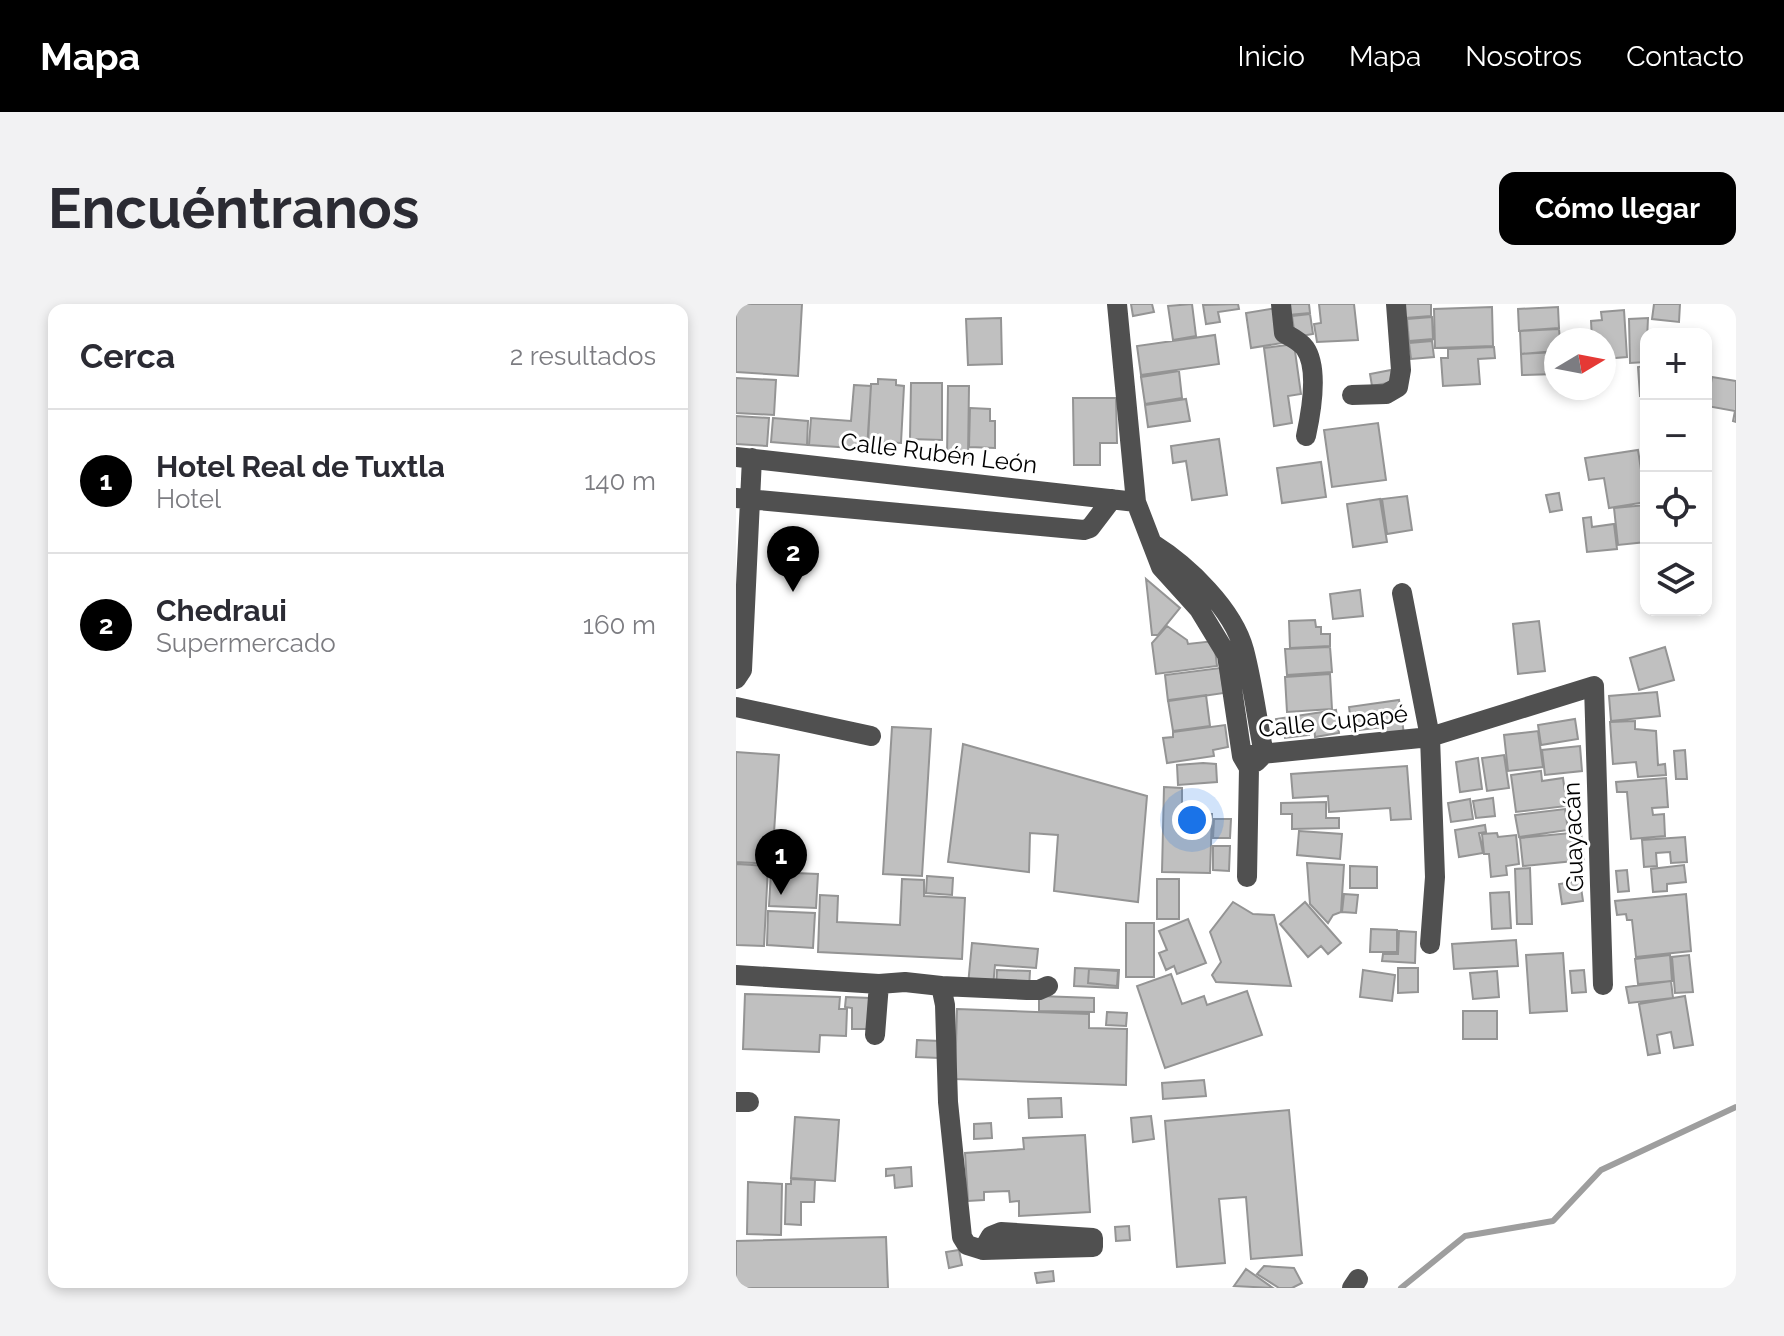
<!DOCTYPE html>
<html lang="es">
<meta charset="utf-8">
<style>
body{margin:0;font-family:Raleway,sans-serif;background:#f2f2f3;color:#2b2b33}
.controls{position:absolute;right:24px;top:24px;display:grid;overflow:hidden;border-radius:16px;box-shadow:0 4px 12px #0003}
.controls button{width:72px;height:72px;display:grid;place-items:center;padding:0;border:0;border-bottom:2px solid #e1e1e2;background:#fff;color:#2b2b33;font:40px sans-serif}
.compass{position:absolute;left:808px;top:24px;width:72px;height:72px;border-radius:50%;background:#fff;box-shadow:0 4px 12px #0003;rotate:80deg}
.you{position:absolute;left:456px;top:516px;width:28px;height:28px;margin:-20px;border:6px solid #fff;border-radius:50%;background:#1a73e8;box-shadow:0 0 0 12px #1a73e833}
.badge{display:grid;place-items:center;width:52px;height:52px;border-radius:50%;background:#000;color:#fff;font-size:26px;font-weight:700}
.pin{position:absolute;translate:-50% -66px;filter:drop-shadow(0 2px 4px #0008)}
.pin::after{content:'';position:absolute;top:42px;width:28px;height:24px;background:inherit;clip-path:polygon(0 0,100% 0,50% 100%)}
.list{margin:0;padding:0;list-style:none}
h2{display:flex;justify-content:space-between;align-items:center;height:104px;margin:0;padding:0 32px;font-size:34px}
h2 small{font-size:26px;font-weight:400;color:#7c7c81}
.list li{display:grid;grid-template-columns:52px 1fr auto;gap:24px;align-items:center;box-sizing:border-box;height:144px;padding:0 32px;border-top:2px solid #e1e1e2}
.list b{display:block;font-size:30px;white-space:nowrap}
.list p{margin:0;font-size:26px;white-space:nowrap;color:#7c7c81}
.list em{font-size:26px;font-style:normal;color:#7c7c81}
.icon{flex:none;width:44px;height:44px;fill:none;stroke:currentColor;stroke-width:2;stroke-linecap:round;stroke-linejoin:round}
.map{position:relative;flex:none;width:1000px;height:984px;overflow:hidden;border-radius:16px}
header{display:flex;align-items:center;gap:48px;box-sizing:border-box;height:112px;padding:0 40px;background:#000;color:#fff}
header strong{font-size:38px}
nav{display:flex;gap:44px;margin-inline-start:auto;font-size:28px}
.intro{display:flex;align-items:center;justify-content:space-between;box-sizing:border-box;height:192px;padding:0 48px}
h1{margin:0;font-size:56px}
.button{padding:20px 36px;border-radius:16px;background:#000;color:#fff;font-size:28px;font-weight:700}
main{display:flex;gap:48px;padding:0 48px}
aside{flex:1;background:#fff;border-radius:16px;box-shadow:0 4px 12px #0003}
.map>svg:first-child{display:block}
</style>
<header>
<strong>Mapa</strong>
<nav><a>Inicio</a><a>Mapa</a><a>Nosotros</a><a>Contacto</a></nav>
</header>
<div class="intro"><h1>Encuéntranos</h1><a class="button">Cómo llegar</a></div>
<main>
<aside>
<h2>Cerca<small>2 resultados</small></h2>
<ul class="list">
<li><span class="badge">1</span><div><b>Hotel Real de Tuxtla</b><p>Hotel</p></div><em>140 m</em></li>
<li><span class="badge">2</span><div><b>Chedraui</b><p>Supermercado</p></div><em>160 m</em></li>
</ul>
</aside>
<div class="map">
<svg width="1000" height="984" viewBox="0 0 1000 984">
<rect width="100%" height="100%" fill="#fff"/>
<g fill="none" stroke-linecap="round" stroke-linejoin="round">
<path stroke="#9e9e9e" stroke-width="6" d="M665 984 729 932 817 917 865 866 1000 803"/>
</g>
<path fill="#c0c0c0" stroke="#949494" stroke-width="2" d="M0 0H66L62 72 0 68Z
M395 0H416L418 8 397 12Z
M456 0 460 32 437 36 432 2Z
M502 0 503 5 482 8 484 18 470 20 467 1Z
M551 0H573L574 9 552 11Z
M583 0H618L622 36 581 38 578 20 585 19Z
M668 0H695V12L669 14Z
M918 0H944L943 18 916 15Z
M756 3 757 42 699 44 698 5Z
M822 3 823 24 783 27 782 5Z
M541 4 546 39 515 44 510 9Z
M888 6 891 53 868 55V36H856L855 17 866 16 865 8Z
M574 10 577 30 559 33 556 12Z
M696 13 697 35 673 37 671 15Z
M265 14 266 60 232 61 230 15Z
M912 14 910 58 894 59 893 15Z
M823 25 824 36H820V47L785 50 784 27Z
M479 31 483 60 405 71 401 42Z
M696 37 698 53 675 55 673 39Z
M558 40 565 90 552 92 556 119 538 122 528 44Z
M758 43 759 54 742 55 744 80 707 82 705 54H712V45Z
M820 48V70L786 71 785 50Z
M910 62V92H904L902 63Z
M655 66 657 78 636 82 634 70Z
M443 67 446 94 409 100 405 73Z
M976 73 1000 77V118L997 117 999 107 971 102Z
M0 74 40 76 38 111 0 109Z
M142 75 160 76V81L168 82 165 139 132 137 135 80H142Z
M175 79H206V136L174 135Z
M118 81 135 82 131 145 73 141 75 114 115 117Z
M212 82H233L232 154H211Z
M337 94H380L381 139H364V161H338Z
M450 95 454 117 412 123 409 101Z
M234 104 254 105V117H259V144L233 143Z
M0 112 33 114 31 142 0 140Z
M37 114 72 117 71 141 35 138Z
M642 119 650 176 596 183 588 126Z
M483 135 491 191 456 196 450 157 437 159 435 142Z
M902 146 910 198 873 204 868 174 853 176 849 154Z
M585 158 590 193 546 199 541 164Z
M823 189 826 206 814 208 810 191Z
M671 192 676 226 651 230 646 195Z
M644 195 651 238 617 243 611 200Z
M910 201V238L882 241 878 204Z
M855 213 856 223 878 220 881 245 851 248 847 214Z
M410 275 444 304 422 331H416Z
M624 286 627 312 597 315 594 290Z
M579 316 580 323H585V330H594V342L554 344 553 317Z
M803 317 809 367 782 370 777 320Z
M431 322 451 336 452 340 478 337 481 362 420 370 416 339Z
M594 343 596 368 551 371 549 345Z
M929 343 938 376 903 386 894 354Z
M484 364 488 389 432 397 429 371Z
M594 370 596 405 551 408 549 373Z
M921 388 924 412 875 417 873 392Z
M470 391 474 422 437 427 432 396Z
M663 396 668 430 648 433 647 423 616 427 613 403Z
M600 406 603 429 579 433 578 422H572L573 431 549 434 547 422 541 423 540 415Z
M839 415 842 435 805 441 802 421Z
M899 417V425L920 427 922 461 929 460 930 471 902 473 900 458 877 460 874 418Z
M489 421 492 443 477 446 478 452 431 459 427 434 437 433V428Z
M156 423 195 425 186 572 147 570Z
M802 427 807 463 772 467 768 431Z
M227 440 411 492 402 598 318 587 322 531 294 529 293 568 212 558Z
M844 442 846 467 809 471 806 446Z
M949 446 951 475H940L938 447Z
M0 448 43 451 36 560 0 558Z
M768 451 773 484 751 487 746 454Z
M742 454 746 485 724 488 720 458Z
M467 459 480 460 481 478 442 481 441 461Z
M671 462 675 515 655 516 654 504 593 508 592 492 557 494 555 470Z
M805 467 806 477 827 474 831 502 780 508 775 471Z
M930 474 932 503 916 504 917 511 928 510 929 532 895 535 891 488H881L880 478Z
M428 483 446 484V509L476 510 474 569 426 568Z
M757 494 759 512 740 514 737 497Z
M734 495 737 515 715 518 712 499Z
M590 498V514H603V524L556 525V510H545V499Z
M829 505 832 526 783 533 779 511Z
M478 515H495L494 534H477Z
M749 521 750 528 743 529 747 549 723 553 719 526Z
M563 527 606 530 604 555 561 551Z
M845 528 848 556 787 562 784 534Z
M761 529 762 533 780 531 783 560 770 562 771 571 755 573 753 550H748L746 530Z
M949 533 951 558 935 559 934 548 920 549 921 562 908 563 906 536Z
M477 542H494L493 567 477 566Z
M571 559 608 561 605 608 597 611 592 619 574 600Z
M0 560 32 562 28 642 0 641Z
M948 561 950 578 931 580V587L917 588 915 565Z
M614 562 641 563V584H614Z
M794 564 796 620H781L779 565Z
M891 566 893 587 882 588 880 567Z
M35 568 82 570 80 604 33 602Z
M191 572 217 574 216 591 190 589Z
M166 575 188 576V592L229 594 226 655 82 648 84 591 102 592 101 618 164 621Z
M421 575H443V615H421Z
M844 577 847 597 826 600 823 580Z
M773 588 775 624 756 625 754 589Z
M608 590 622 591 620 609 606 608Z
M950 590 955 647 900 653 896 616H891L890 610 881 611 879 597Z
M497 598 517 610 538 611 555 682 480 678 476 671 485 658 474 628Z
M569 598 605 639 592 650 585 642 572 653 544 620Z
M32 607 79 609 77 644 31 641Z
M452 615 470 659 441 670 438 662 430 666 423 649 431 646 423 627Z
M390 619H418V673H390Z
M635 625 661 626V648H634Z
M663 627 680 628 679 659 646 657 647 650H662Z
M780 636 782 662 718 665 716 640Z
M236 639 302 645 300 664 259 661 257 683 232 681Z
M827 649 831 707 794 709 790 651Z
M934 651 936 677 902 680 899 655Z
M953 651 957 688 939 689 936 653Z
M339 664 383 666 382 684 338 682Z
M662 664H682V688L662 689Z
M353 665 382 667 381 682 352 679Z
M261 666 294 667 293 684 260 683Z
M627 666 659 671 656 697 624 693Z
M848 666 850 688 836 689 834 667Z
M761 667 763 693 737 695 734 669Z
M435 670 446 700 468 692 471 701 511 687 526 731 429 764 401 682Z
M935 677 937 694 893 699 890 683Z
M9 690 104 693 103 705H111L110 732 84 731 83 748 7 745Z
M303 692 358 694V708L303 707Z
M949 692 957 741 938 744 935 728 921 731 924 749 912 751 903 700Z
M110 693 134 694 133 725H116V704L109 703Z
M221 705 353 710V724L391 725 390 781 219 775Z
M727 707H761V735H727Z
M371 708 391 709 390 722 370 721Z
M181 736 204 737 203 754 180 753Z
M468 776 470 792 427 795 426 779Z
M325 794 326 813 293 814 292 795Z
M553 806 566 951 515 955 510 893 483 895 489 959 441 963 429 817Z
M415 812 418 835 397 838 395 814Z
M59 813 103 816 99 877 55 874Z
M255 819 256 834 238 835V820Z
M349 831 354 908 283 912V897L274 898 273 887 248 888V896L232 897 229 849 288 845 287 834Z
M175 863 176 882 159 884 158 871 150 872V865Z
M55 875 79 876 78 898H65V921L49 920 50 880H55Z
M12 878 46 880 45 931 11 930Z
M393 922 394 936 380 937 379 923Z
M150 933 152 984H0V937Z
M223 946 226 961 213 964 210 948Z
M528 962 558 964 566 979 556 984H543L521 970Z
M510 965 537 984 498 982Z
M317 967 318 977 301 979 299 969Z"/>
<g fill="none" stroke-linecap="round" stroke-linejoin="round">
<path stroke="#505050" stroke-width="20" d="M381 0 400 198 425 263 463 305 491 351 506 452 513 464 511 573
M545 0 548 29C555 33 564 37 569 44 583 64 575 109 570 132
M616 91 650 90 662 83 665 66 660 0
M0 153 400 198
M0 194 348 226 354 224 376 195
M417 240C452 262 497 305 508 346 517 380 521 416 528 450L520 458
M666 289 694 433 699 573 694 640
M0 375 6 366 16 154
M0 403 135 432
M506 452 694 433 858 382 867 681
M0 671 143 680 169 678 205 682 209 701 212 798 226 933 231 941 247 946 357 943V934L265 928 255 932 247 946
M205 682 291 686H303L312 682
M139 731 143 680
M0 798H13
M616 984 622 975"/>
</g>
<g text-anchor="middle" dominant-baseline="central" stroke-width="6" stroke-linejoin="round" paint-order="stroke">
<g font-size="24" fill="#000" stroke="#fff">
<text transform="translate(203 149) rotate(7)">Calle Rubén León</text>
<text transform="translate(597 417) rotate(-6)">Calle Cupapé</text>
<text transform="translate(837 533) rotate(-92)">Guayacán</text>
</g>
</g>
</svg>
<div class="controls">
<button>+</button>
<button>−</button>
<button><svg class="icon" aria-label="locate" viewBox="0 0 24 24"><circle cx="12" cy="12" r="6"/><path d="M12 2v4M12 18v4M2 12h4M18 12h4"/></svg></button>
<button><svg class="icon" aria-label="layers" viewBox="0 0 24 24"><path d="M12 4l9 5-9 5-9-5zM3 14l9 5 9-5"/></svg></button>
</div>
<svg class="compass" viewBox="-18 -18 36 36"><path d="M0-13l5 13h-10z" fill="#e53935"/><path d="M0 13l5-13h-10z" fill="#7c7c81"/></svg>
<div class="you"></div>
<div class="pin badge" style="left:45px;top:591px">1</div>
<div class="pin badge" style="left:57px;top:288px">2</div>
</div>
</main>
